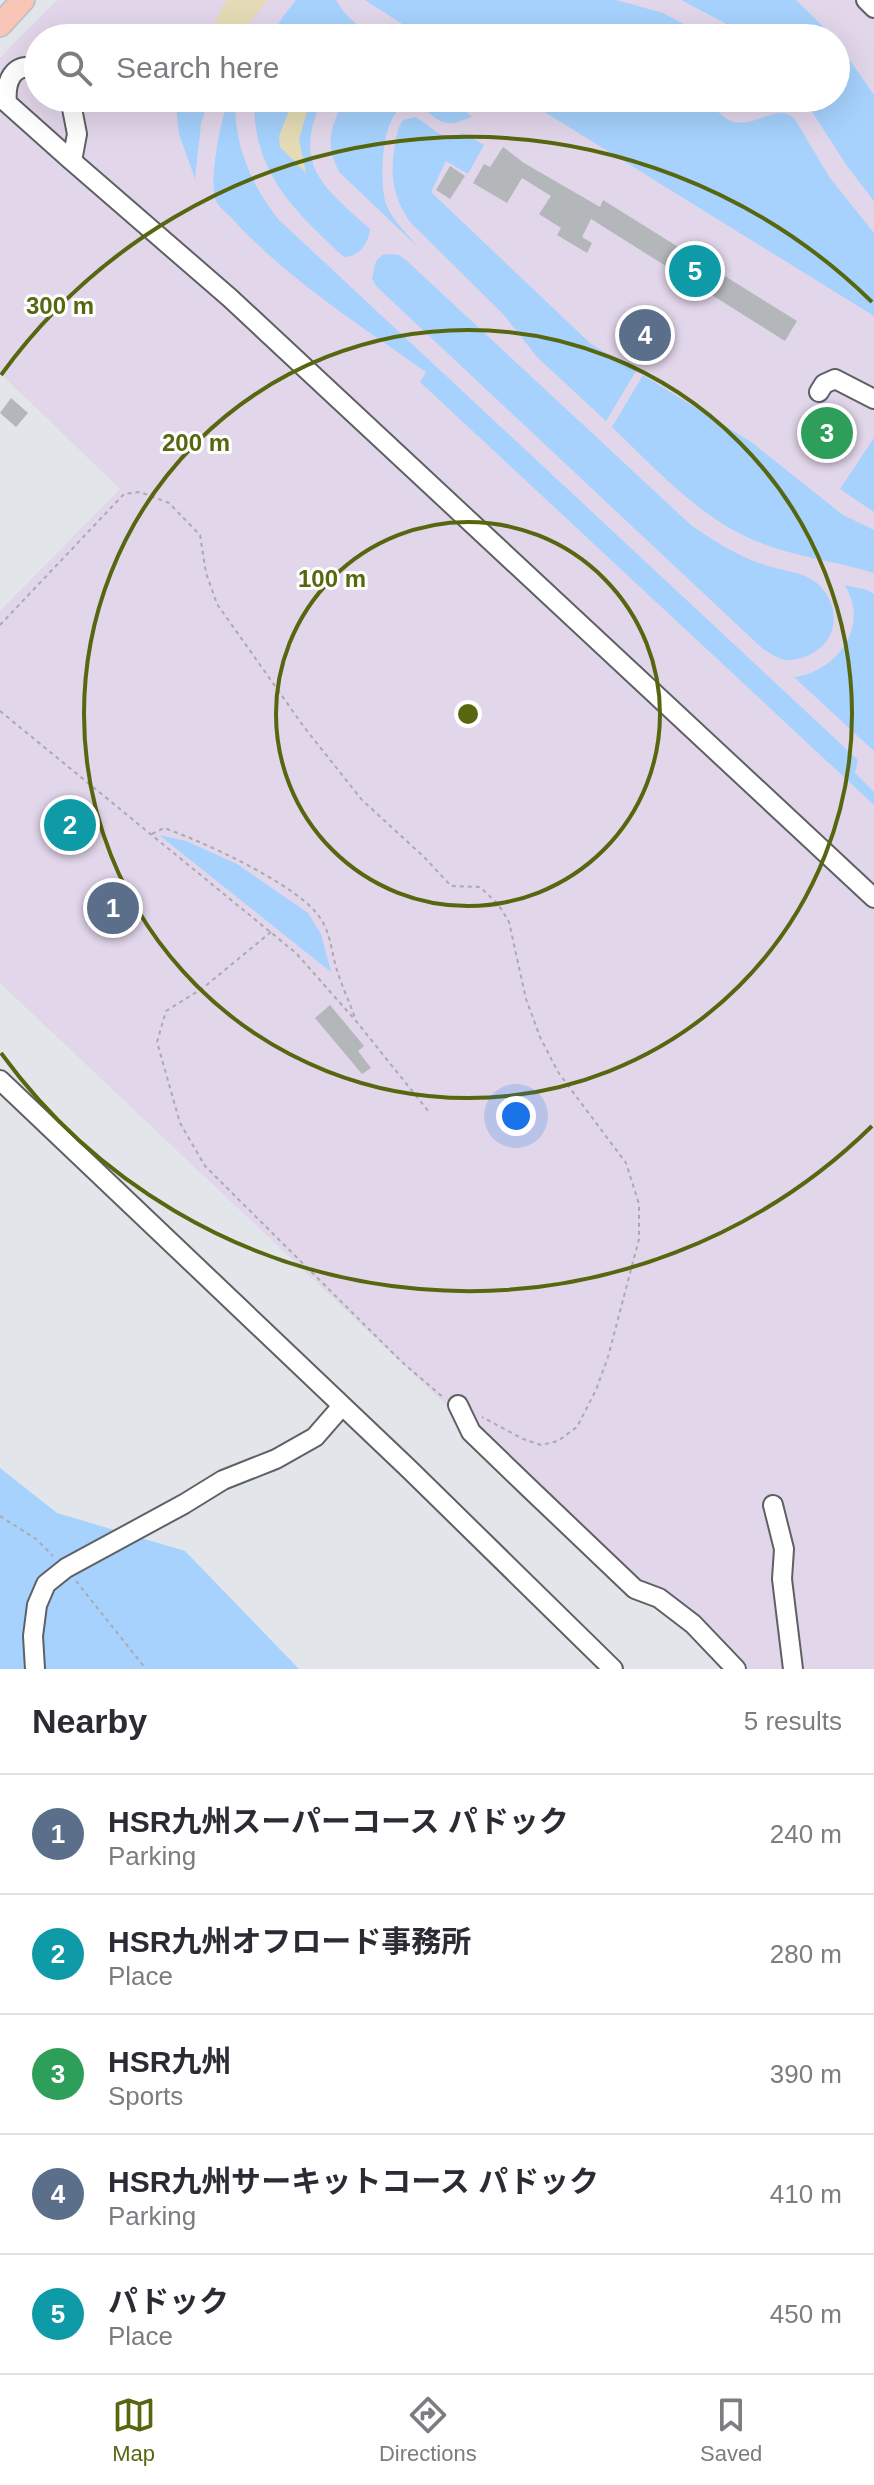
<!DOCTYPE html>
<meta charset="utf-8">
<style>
body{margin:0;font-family:Helvetica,"Noto Sans JP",sans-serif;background:#f7f7f7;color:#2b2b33}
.you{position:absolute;left:516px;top:1116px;width:28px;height:28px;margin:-20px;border:6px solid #fff;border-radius:50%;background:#1a73e8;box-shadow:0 0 0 12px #1a73e833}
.badge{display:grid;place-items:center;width:52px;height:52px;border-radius:50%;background:#576710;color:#fff;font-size:26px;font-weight:700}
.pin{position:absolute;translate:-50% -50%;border:4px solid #fff;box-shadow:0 2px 8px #0006}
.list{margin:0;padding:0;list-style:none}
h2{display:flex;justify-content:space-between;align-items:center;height:104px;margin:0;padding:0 32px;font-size:34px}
h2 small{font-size:26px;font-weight:400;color:#7c7c81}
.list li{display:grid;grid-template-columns:52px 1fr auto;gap:24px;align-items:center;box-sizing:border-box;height:120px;padding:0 32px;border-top:2px solid #e1e1e2}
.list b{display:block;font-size:30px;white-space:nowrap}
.list p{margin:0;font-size:26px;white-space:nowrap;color:#7c7c81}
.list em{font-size:26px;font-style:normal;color:#7c7c81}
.icon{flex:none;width:44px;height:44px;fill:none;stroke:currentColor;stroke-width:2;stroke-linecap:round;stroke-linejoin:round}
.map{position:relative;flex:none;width:874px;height:1669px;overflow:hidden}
.search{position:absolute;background:#fff;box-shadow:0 8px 32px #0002;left:24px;right:24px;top:24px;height:88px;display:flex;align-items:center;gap:20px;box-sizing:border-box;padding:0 28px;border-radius:44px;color:#7c7c81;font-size:30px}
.sheet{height:704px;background:#fff}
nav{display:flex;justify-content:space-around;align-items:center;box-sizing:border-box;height:112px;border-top:2px solid #e1e1e2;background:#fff;font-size:22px;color:#7c7c81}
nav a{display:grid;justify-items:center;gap:4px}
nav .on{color:#576710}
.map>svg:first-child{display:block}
</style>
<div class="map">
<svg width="874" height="1669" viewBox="0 0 874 1669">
<rect width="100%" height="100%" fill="#e2e5e9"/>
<path fill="#e2d6ea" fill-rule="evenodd" d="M57 0H874V1669H725L0 983V611L120 489 0 373V58ZM38 38H836V98H38Z"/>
<path fill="#a6d2fd" d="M296 0H336C345 18 361 27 378 38H270L282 18Z
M365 0H616L663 13 710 38H424Z
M681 0H796L835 38H746L723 22Z
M836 40 874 95V201L847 166 803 98H836Z
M175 98H209L201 124 195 179 179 134Z
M229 98H235C234 144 250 183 278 219L858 760 855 773 874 792V805L420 382 426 372C361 326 293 283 237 224 232 217 220 209 216 201 208 183 221 117 229 98Z
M254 98H323C291 166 323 186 370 229 368 244 360 256 344 257 293 209 253 173 254 98Z
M345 98H450L472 117C465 119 456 124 449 123 431 122 425 100 404 107 381 114 379 184 386 204 393 221 408 235 419 248L339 172C324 141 331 127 345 98Z
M522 98H709C738 152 771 97 794 118L830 178 874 233V316Z
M415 117C433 126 441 144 463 133L484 145 468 174 446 161 431 192 591 344 636 371 606 421 537 357 503 314 410 222C392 195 390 175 395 144 397 134 398 127 403 120Z
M389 254 399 255 407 261 692 526C714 541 736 555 762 564 780 571 805 571 819 585 841 606 839 642 809 655 802 658 793 661 785 660 777 658 770 653 763 649L377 287 372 279 376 261 382 255Z
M643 375 751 442 843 515 874 530V573C837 561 797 557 761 543 701 520 657 470 612 427Z
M874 438V512L840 489Z
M845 585 867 590 874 594V751L794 677C828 674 862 639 852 602 851 596 847 590 845 585Z
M159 835 186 841 237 864 308 913 321 934 331 972Z
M0 1468 57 1513 185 1551 299 1669H0Z"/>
<path fill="#e5dcb7" d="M227 0H268L237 38H208L221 9Z
M294 98H311L299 139 306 173 280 147 279 136Z"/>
<path fill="#b3b7ba" d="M503 147 524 163 600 207 603 200 797 321 785 341 591 219 582 237 592 243 587 253 557 235 561 228 539 214 551 196 522 178 507 203 473 183 484 164 490 167Z
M450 166 465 176 450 199 436 190Z
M11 398 28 413 16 427 0 413Z
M77 798 94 811 84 823 97 834 83 850 53 826Z
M330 1005 364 1046 358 1051 371 1068 362 1074 315 1018Z"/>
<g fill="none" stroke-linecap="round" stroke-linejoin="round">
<defs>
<path id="minor" d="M866 0 874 8
M38 68C12 62 5 82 7 103L72 161 77 134 70 98
M72 161 230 298 874 898
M819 392 824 384 835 379 874 399
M0 1080 409 1469 613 1669
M458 1405 471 1432 528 1487 635 1589 659 1598 693 1624 736 1669
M773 1505 784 1549 782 1579 793 1669
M35 1669 33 1636 37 1605 46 1584 66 1568 184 1504 223 1480 276 1459 315 1437 342 1406"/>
<path id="major" d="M0 25 23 0"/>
</defs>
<use href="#minor" stroke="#5e6164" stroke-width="22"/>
<use href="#major" stroke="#c2c2c3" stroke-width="26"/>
<path stroke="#a9abae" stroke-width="2" stroke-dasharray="4 4" stroke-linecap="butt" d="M0 625 124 494 140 492 169 503 200 535 206 573 217 604 304 727 362 800 424 857 451 886 480 887 498 904 509 922 526 999 540 1037 558 1072 626 1163 639 1204V1239L608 1357 596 1390 577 1427 558 1441 541 1445 523 1439 482 1417
M0 711 296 953 356 1021 429 1112
M152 834 164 828C202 841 294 883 318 915 330 930 331 949 336 967 341 984 349 1001 355 1018
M271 932 203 988 166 1011 157 1042 180 1123 205 1166 403 1363 444 1398
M0 1516 36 1539 53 1556
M76 1581 146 1669"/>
<use href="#minor" stroke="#fff" stroke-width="18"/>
<use href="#major" stroke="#f8c5b6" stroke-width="22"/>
</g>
<g fill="none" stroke="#576710" stroke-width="4">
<circle cx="468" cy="714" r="192"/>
<circle cx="468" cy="714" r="384"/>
<path d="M872 1126A577 577 0 0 1 1 1053M1 375A577 577 0 0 1 872 302"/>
</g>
<circle cx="468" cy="714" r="12" fill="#576710" stroke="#fff" stroke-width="4"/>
<g font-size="24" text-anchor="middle" font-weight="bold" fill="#576710" stroke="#fff" stroke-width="6" stroke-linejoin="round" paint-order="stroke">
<text x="60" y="314">300 m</text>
<text x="196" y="451">200 m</text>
<text x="332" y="587">100 m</text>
</g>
</svg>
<div class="you"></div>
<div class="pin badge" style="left:113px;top:908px;background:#5c6f8a">1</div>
<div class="pin badge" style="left:70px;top:825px;background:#0f9aa8">2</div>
<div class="pin badge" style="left:827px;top:433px;background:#2e9e5b">3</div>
<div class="pin badge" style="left:645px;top:335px;background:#5c6f8a">4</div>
<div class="pin badge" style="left:695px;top:271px;background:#0f9aa8">5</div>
<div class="search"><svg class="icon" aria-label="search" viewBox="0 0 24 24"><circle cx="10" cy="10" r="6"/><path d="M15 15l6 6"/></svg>Search here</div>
</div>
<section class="sheet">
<h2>Nearby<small>5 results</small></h2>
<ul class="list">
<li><span class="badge" style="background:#5c6f8a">1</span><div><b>HSR九州スーパーコース パドック</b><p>Parking</p></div><em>240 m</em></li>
<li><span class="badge" style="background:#0f9aa8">2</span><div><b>HSR九州オフロード事務所</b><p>Place</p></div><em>280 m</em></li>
<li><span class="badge" style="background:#2e9e5b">3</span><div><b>HSR九州</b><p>Sports</p></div><em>390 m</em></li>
<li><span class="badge" style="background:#5c6f8a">4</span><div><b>HSR九州サーキットコース パドック</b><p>Parking</p></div><em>410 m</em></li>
<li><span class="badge" style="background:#0f9aa8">5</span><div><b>パドック</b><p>Place</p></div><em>450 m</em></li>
</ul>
</section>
<nav>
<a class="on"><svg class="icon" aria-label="map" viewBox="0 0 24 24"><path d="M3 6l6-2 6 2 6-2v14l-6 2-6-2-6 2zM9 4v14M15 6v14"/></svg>Map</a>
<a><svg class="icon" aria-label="directions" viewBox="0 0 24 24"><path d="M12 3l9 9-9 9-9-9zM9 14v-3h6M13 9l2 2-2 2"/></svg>Directions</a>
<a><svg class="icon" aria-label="saved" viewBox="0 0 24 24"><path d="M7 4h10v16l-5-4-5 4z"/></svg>Saved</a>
</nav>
